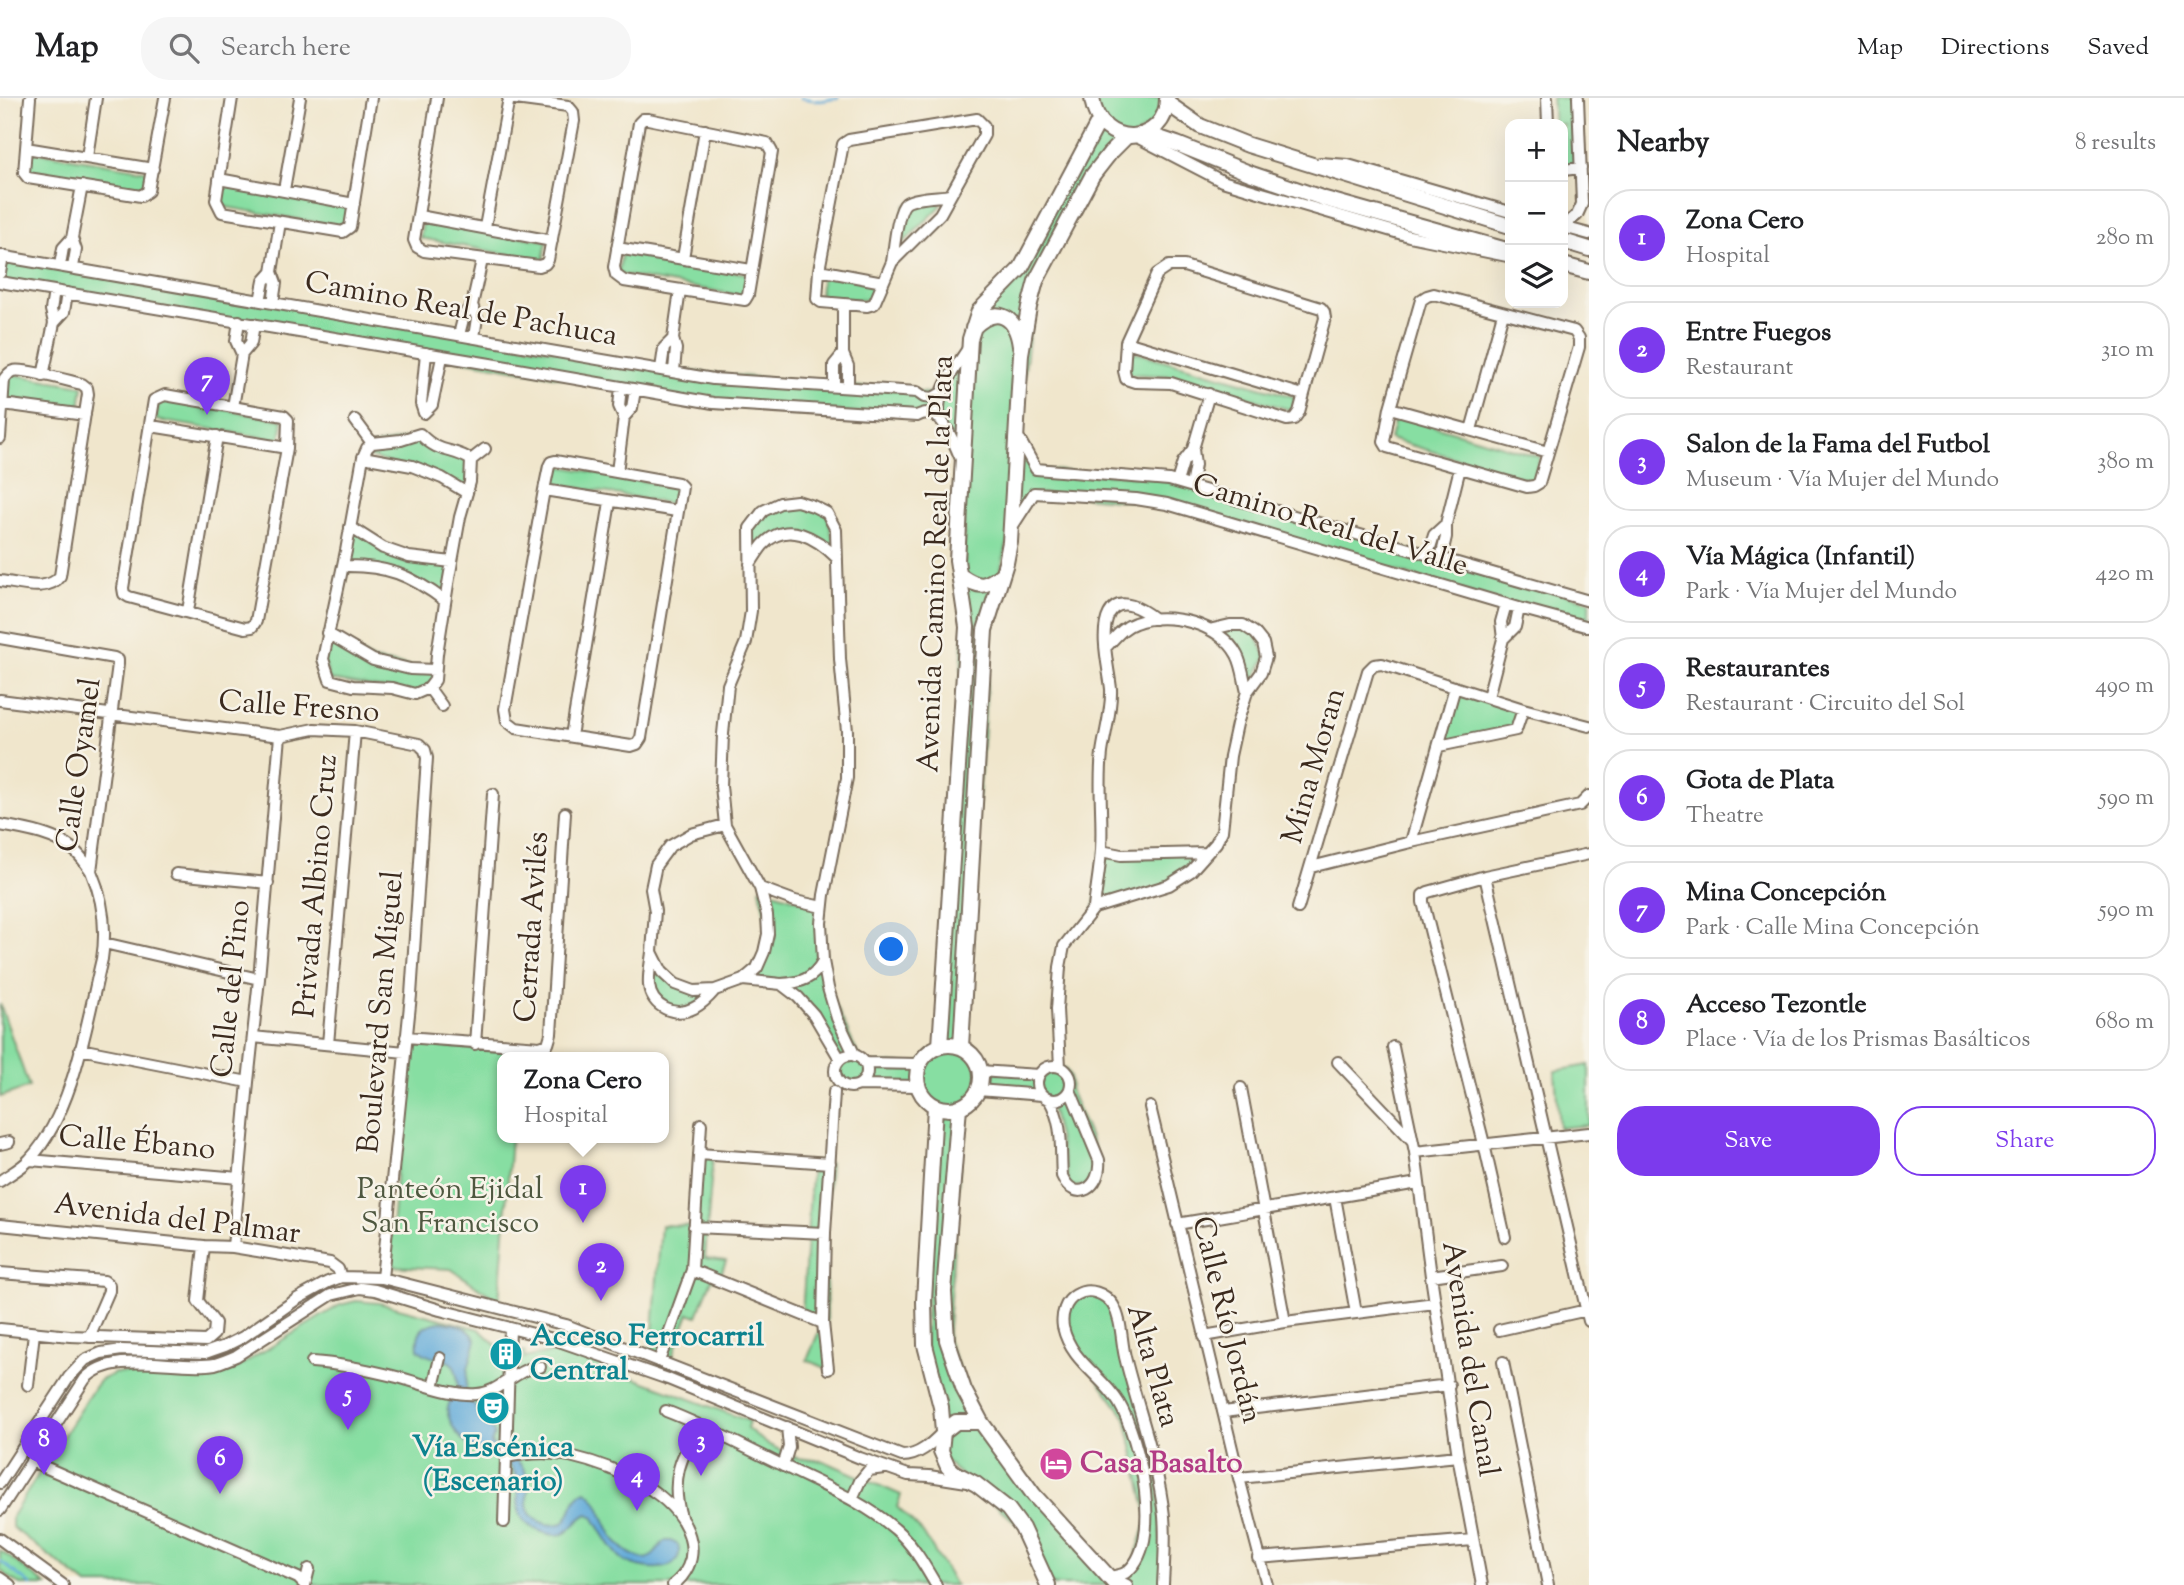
<!DOCTYPE html>
<meta charset="utf-8">
<style>
body{margin:0;font-family:"Sorts Mill Goudy",serif;background:#f6f6f6;color:#202124}
.controls{position:absolute;right:21px;top:21px;display:grid;overflow:hidden;border-radius:14px;box-shadow:0 7px 28px #0002}
.controls button{width:63px;height:63px;display:grid;place-items:center;padding:0;border:0;border-bottom:2px solid #e0e0e0;background:#fff;color:#202124;font:35px sans-serif}
.you{position:absolute;left:892px;top:852px;width:24px;height:24px;margin:-18px;border:5px solid #fff;border-radius:50%;background:#1a73e8;box-shadow:0 0 0 10px #1a73e833}
.badge{display:grid;place-items:center;width:46px;height:46px;border-radius:50%;background:#7c3aed;color:#fff;font-size:23px;font-weight:700}
.pin{position:absolute;translate:-50% -58px;filter:drop-shadow(0 2px 4px #0008)}
.pin::after{content:'';position:absolute;top:37px;width:24px;height:21px;background:inherit;clip-path:polygon(0 0,100% 0,50% 100%)}
.popup{position:absolute;left:497px;top:954px;width:172px;height:91px;box-sizing:border-box;display:grid;place-content:center;border-radius:14px;background:#fff;filter:drop-shadow(0 2px 5px #0005);font-size:23px;white-space:nowrap;color:#757577}
.popup b{font-size:26px;color:#202124}
.popup::after{content:'';position:absolute;left:50%;top:100%;margin-left:-14px;border:14px solid transparent;border-top-color:#fff}
.list{margin:0;padding:0;list-style:none}
h2{display:flex;justify-content:space-between;align-items:center;height:91px;margin:0;padding:0 28px;font-size:30px}
h2 small{font-size:23px;font-weight:400;color:#757577}
.list li{display:grid;grid-template-columns:46px 1fr auto;gap:21px;align-items:center;box-sizing:border-box;height:98px;margin:0 14px 14px;padding:0 14px;border:2px solid #e0e0e0;border-radius:28px}
.list b{display:block;font-size:26px;white-space:nowrap}
.list p{margin:0;font-size:23px;white-space:nowrap;color:#757577}
.list em{font-size:23px;font-style:normal;color:#757577}
.actions{display:flex;gap:14px;padding:21px 28px}
.actions a{flex:1;padding:16px 0;border:2px solid #7c3aed;border-radius:28px;text-align:center;font-size:24px;color:#7c3aed}
.actions .main{background:#7c3aed;color:#fff}
.icon{flex:none;width:38px;height:38px;fill:none;stroke:currentColor;stroke-width:2;stroke-linecap:round;stroke-linejoin:round}
.map{position:relative;flex:none;width:1589px;height:1487px;overflow:hidden}
header{display:flex;align-items:center;gap:42px;box-sizing:border-box;height:98px;padding:0 35px;background:#fff;border-bottom:2px solid #e0e0e0}
header strong{font-size:33px}
nav{display:flex;gap:38px;margin-inline-start:auto;font-size:24px}
.search{width:490px;height:63px;background:#f6f6f6;display:flex;align-items:center;gap:18px;box-sizing:border-box;padding:0 24px;border-radius:28px;color:#757577;font-size:26px}
main{display:flex}
aside{flex:1;background:#fff}
.map>svg:first-child{display:block}
</style>
<header>
<strong>Map</strong>
<div class="search"><svg class="icon" aria-label="search" viewBox="0 0 24 24"><circle cx="10" cy="10" r="6"/><path d="M15 15l6 6"/></svg>Search here</div>
<nav><a>Map</a><a>Directions</a><a>Saved</a></nav>
</header>
<main>
<div class="map">
<svg width="1589" height="1487" viewBox="0 0 1589 1487">
<rect width="100%" height="100%" fill="#f7f3e8"/>
<filter id="ink" filterUnits="userSpaceOnUse"><feTurbulence type="fractalNoise" baseFrequency=".0143" numOctaves="2"/><feDisplacementMap in="SourceGraphic" scale="14" xChannelSelector="R" yChannelSelector="G"/><feConvolveMatrix kernelMatrix="1 2 1 2 8 2 1 2 1" color-interpolation-filters="sRGB"/></filter>
<filter id="wash" filterUnits="userSpaceOnUse"><feTurbulence type="fractalNoise" baseFrequency=".00686" numOctaves="4" result="noise"/><feDisplacementMap in="SourceGraphic" scale="28" xChannelSelector="R" yChannelSelector="G"/><feGaussianBlur stdDeviation="1.57" result="paint"/><feColorMatrix in="noise" values="0 0 0 0 0 0 0 0 0 0 0 0 0 0 0 0 0 1.4 0 .05"/><feComposite in="paint" operator="in"/></filter>
<g filter="url(#wash)">
<rect width="100%" height="100%" fill="#f0e6cc"/>
<path fill="#87dea2" stroke="#618460" stroke-width="2" d="M1092 0H1167L1164 18 1110 55 1036 183 1017 337 1036 371 1153 379 1589 503V529L1167 406 1034 395 1011 430 993 504 961 949C971 956 976 962 981 973L1039 977C1054 960 1075 969 1070 992L1099 1062 1094 1087 1070 1089 1049 1001 978 992 972 1001 964 1007 947 1242 981 1324 1110 1478 1132 1469 1148 1420 1126 1320 1069 1243 1065 1207 1090 1193 1108 1201 1158 1379 1163 1487H1048L1022 1430 944 1362 925 1247 935 1008 923 998 918 988H844C834 981 833 971 840 961L825 935 781 886 743 882C775 852 767 829 760 790L822 809 828 890 859 959 865 965 919 966 930 953 940 948 965 505 963 364 940 320 713 305 0 184V158L666 271 928 295 943 294 974 232 1021 170 1099 23Z
M1552 0H1572L1576 69 1563 70V26H1554Z
M30 53 149 73 143 95 28 77Z
M223 86 348 108 345 129 219 108Z
M936 101 941 108 902 146 900 144 905 107Z
M423 122 547 143 543 163 420 140Z
M622 154 748 176 743 198 618 176Z
M822 175 880 186 874 202 820 200Z
M1131 253 1295 299 1291 312 1174 278 1129 276Z
M10 276 83 288 80 310 6 300Z
M159 300 283 322 280 342 156 322Z
M1396 317 1540 359 1533 383 1390 341Z
M418 338 471 362 467 395 442 380 365 358 371 348Z
M553 367 676 389 673 406 550 385Z
M797 403 827 415 837 460 810 438 776 437 750 466V430L763 413Z
M350 429 383 450 452 464 445 503 421 485 343 468Z
M1230 527 1255 535 1266 559 1247 594 1238 558 1220 536Z
M327 535 373 562 435 572V582L415 596 330 582 323 561Z
M1455 589 1523 611 1516 632 1439 648Z
M1101 753 1207 755 1169 787 1094 810Z
M652 854 675 886 715 892 706 902 673 914 652 898Z
M0 906 29 989 0 999Z
M407 946 516 953V959H503V1039H511L499 1203 451 1171 389 1168Z
M1589 967V1027L1559 1030 1555 973Z
M699 1056 713 1057 705 1160 726 1163 718 1183 712 1181 697 1218 689 1215 669 1267 649 1259 653 1233 661 1127 694 1128Z
M812 1064 830 1065 825 1135 828 1271 807 1262 822 1226 802 1217Z
M356 1203 379 1205 479 1231 496 1247 525 1254 524 1260 562 1253 749 1323 747 1330 767 1346 797 1360 824 1363 901 1397 897 1409 923 1435 955 1487H87L12 1429V1418L95 1288 100 1282 115 1275 209 1276 231 1273 340 1207Z
M0 1452 46 1487H20L0 1472Z"/>
<path fill="#61aad9" stroke="#4e6a7c" stroke-width="2" d="M441 1224C456 1226 469 1228 476 1242L468 1271 465 1300 475 1307C476 1321 493 1327 494 1335 494 1339 491 1342 491 1346 506 1352 521 1362 527 1378 531 1388 527 1394 527 1404 527 1423 549 1430 563 1425 574 1415 571 1399 586 1393 606 1404 602 1443 635 1458 640 1461 645 1462 650 1459 657 1456 659 1448 664 1443H671L678 1447C687 1478 636 1473 621 1460 608 1448 602 1433 593 1419L588 1416C571 1423 571 1445 542 1434 502 1419 528 1393 513 1372 503 1357 484 1357 471 1349 463 1344 457 1336 453 1329 443 1310 448 1307 458 1290 457 1248 438 1270 418 1251 416 1233 423 1226 441 1224Z"/>
<g fill="none" stroke-linecap="round" stroke-linejoin="round">
<path stroke="#61aad9" stroke-width="2.5" d="M801 0 820 3 838 0
M0 1463 31 1487"/>
</g>
</g>
<g filter="url(#ink)">
<g fill="none" stroke-linecap="round" stroke-linejoin="round">
<defs>
<path id="minor" d="M30 0 24 75 28 80 141 98 148 93 165 0
M232 0 216 102 222 114 343 134 350 129 371 0
M437 0 414 142 417 149 424 153 539 168 545 166 548 162 574 23 573 14 568 8 508 0
M1547 0 1548 26
M643 21H648L767 45 772 54 748 197 745 202 624 183 616 177 614 169 639 25Z
M977 21 984 28V37L940 116 892 164 874 206 867 208 821 204 817 201 819 172 843 46 849 42Z
M1135 38 1222 83 1262 95 1409 138 1507 158
M26 50 153 71
M87 59 96 0
M1320 65 1348 67 1510 114
M1563 72 1581 70
M219 81 354 106
M284 92 300 0
M419 118 552 143
M485 129 509 0
M1563 129 1589 136
M1566 130V126L1577 117 1582 106 1578 0
M72 140 82 88
M617 150 751 172
M0 158 713 281 886 292 917 294 924 299 933 300 943 294
M683 160 705 32
M892 164C894 152 897 112 906 105 914 99 940 99 950 97
M60 167 63 150 72 140 76 152 73 169
M1169 168H1184L1321 210 1324 214 1325 220 1299 314 1294 321 1287 322 1171 285 1135 284 1126 281 1124 273 1126 244 1157 176Z
M819 172 883 184
M272 174 280 124
M0 175 3 158
M0 184 490 266 713 305 917 318C943 304 953 346 962 363
M54 193 51 212 54 225 64 214 67 195
M1434 196 1574 233 1579 240V249L1539 385 1534 388 1527 389 1387 349 1384 344 1390 310 1421 202 1427 198Z
M260 203 264 183 272 174 276 185 273 205
M472 207 482 162
M239 223 236 243 242 256 251 245 254 226
M459 237 464 217 472 207 477 220 474 239
M673 241 680 192
M1126 244 1303 297
M426 255 421 306 424 315 432 307 442 259
M843 256V206
M661 271 664 250 673 241 676 251 674 273
M43 278 54 225
M834 288V267L843 256 848 268V289
M621 289 619 308 624 319 632 310 635 292
M165 297 284 318 288 322 287 350 256 523 252 529 245 530 129 499 124 496 123 490 154 302Z
M3 306 85 317
M233 309 242 256
M1390 310 1548 354
M938 320H940C934 295 956 269 969 249
M355 322 372 345
M151 328 287 350
M1471 332 1503 215
M1017 337 1036 371 1169 382 1589 503
M0 340 4 281C7 278 9 274 13 273 23 270 69 283 82 286L87 290 88 296 60 478C48 495 19 485 0 483
M1193 351 1209 296
M363 359 412 368 442 380 467 395
M471 362C452 349 440 357 420 336L401 342 372 345 367 350 363 359 346 453 323 561 330 582 353 588 392 590 415 596 429 590 435 582 437 556 448 486 460 419 470 384 471 362 485 351
M555 363 678 385 682 389 641 640 637 646 631 648 516 630 507 623 505 611 544 392 549 368 551 364Z
M617 374 624 319
M1177 384 1183 364 1193 351 1195 367 1191 388
M544 392 677 413
M1446 426 1460 370
M350 429 383 450 409 459 452 464
M1012 429 1034 395 1136 401 1167 406 1519 510 1589 529
M1428 456 1434 437 1446 426V439L1441 460
M750 466C754 460 758 453 763 447 787 421 817 440 837 460
M343 468C386 467 411 477 445 503
M1506 506 1501 524 1503 541 1515 529 1519 510
M188 513 217 338
M327 535 373 562 410 571 435 572
M0 540 114 560 118 562V566L91 773C103 801 107 830 102 861 87 922 74 1014 30 1061 22 1070 10 1076 0 1083
M1106 549C1115 540 1123 529 1135 525 1167 512 1221 526 1237 557 1243 568 1244 583 1247 594
M429 590 442 608
M1488 599 1503 541
M0 602 280 638 314 631 355 633 419 646 425 652 427 660 411 897 382 1180
M571 638 610 404
M1439 648 1516 632 1523 611
M0 727C24 731 60 737 77 755 82 760 87 767 91 773
M725 727 691 736 670 748 656 767 651 791 655 813 652 854 662 874 675 886 694 893 715 892 743 882 781 886 798 899 814 917 840 961
M1411 744 1455 589
M1101 753 1121 757 1207 755
M1311 769 1411 744 1580 707 1589 698
M176 776 268 785
M1485 778 1589 1223
M760 790 795 803 822 809
M1094 810C1096 791 1100 771 1101 752 1103 719 1098 687 1102 655 1105 633 1112 613 1111 591 1109 571 1099 535 1109 516 1120 496 1143 512 1155 521
M1298 810 1368 573 1374 567 1382 566 1523 611 1589 628
M104 845 259 881
M652 854C651 864 648 876 649 887 651 909 675 920 694 910 702 906 709 899 715 892
M743 882 757 870 764 854 768 836 767 817 760 790 725 727 721 688 723 636 728 587 746 544 751 513 750 430 763 413 780 405 797 403 813 408 827 415 836 432 840 561 847 633V680L824 797 821 825 823 863 828 890 837 920 855 958
M781 886C801 885 813 881 823 863
M253 939 405 954
M406 939 540 949 548 946 551 936 565 715
M328 946 355 633
M475 946 493 696
M1393 949 1415 1054 1431 1178 1458 1358 1482 1487
M80 951 248 984
M835 973a16 16 0 1 1 32 0a16 16 0 1 1-32 0Z
M1338 964 1411 1041
M864 965 920 966
M1037 985a17 17 0 1 1 34 0a17 17 0 1 1-34 0Z
M1060 969 1057 911 1060 869 1064 848 1094 810 1169 787 1191 773 1216 745 1222 733 1230 658 1237 626 1247 594 1261 575 1266 559 1263 545 1255 535 1243 527H1230L1213 531
M980 973 1039 977
M859 987 918 988
M1241 990 1285 1224
M978 992 1042 997
M1049 1001C1064 1027 1060 1050 1062 1078 1075 1107 1102 1089 1099 1062L1070 992
M1150 1009 1239 1380 1267 1487
M0 1046 9 1044
M1415 1054 1589 1035
M699 1056 830 1065
M30 1062 239 1080
M1335 1099 1356 1215
M1177 1126 1418 1085
M0 1127 204 1148 233 1149 330 1165 338 1171 341 1179
M694 1129 825 1135
M1505 1139 1484 1046 1423 804V797L1428 794 1485 778 1589 756
M233 1149 248 984 259 881 280 638
M692 1172 823 1225
M0 1175 104 1183 109 1187V1193L89 1239
M1431 1178 1502 1168
M0 1231 70 1238 206 1243 214 1236 215 1225 198 1203 204 1148
M1499 1232 1587 1212
M1204 1238 1285 1224 1435 1205
M659 1263 692 1172 701 1026
M312 1264C341 1266 369 1272 397 1279 422 1285 450 1298 477 1296 501 1295 516 1269 540 1269
M1503 1264 1548 1487
M828 1271 823 1225 825 1135 834 994
M28 1287 34 1235
M433 1289 440 1260
M666 1313C708 1329 747 1351 788 1370 824 1388 864 1404 895 1431 912 1445 925 1468 936 1487
M1223 1314 1449 1287
M506 1359C527 1355 548 1353 570 1358 613 1368 683 1396 691 1445 694 1462 686 1477 673 1487
M31 1363 298 1480 305 1487
M783 1368 789 1349 787 1329
M1239 1380 1458 1358
M0 1385 69 1279 85 1262 101 1255 122 1252 205 1255 225 1248 243 1239 297 1201 328 1184 341 1179 382 1180 566 1227 902 1358C919 1358 931 1346 943 1334
M852 1401 860 1383 869 1372 884 1370
M0 1412 85 1281C114 1250 177 1273 215 1266 222 1264 229 1261 236 1258L331 1197 360 1190 375 1192 440 1212 553 1241 668 1281 860 1360 908 1377 929 1378 967 1384
M681 1419C671 1385 678 1353 705 1330
M504 1424 510 1230
M0 1441 63 1487
M1258 1460 1473 1442
M1110 1479C1115 1478 1121 1477 1125 1475 1166 1447 1139 1339 1119 1305 1102 1277 1071 1264 1063 1229 1061 1217 1065 1203 1076 1197 1089 1189 1105 1195 1113 1207 1122 1222 1121 1242 1125 1259 1138 1312 1158 1363 1164 1418 1166 1441 1164 1464 1163 1487
M1110 1479 1127 1487
M0 1480 10 1487
M305 1487 309 1471"/>
<path id="major" d="M1092 0C1099 54 1168 47 1167 0
M1167 5 1200 28 1248 47 1510 128
M1145 35 1177 46 1252 76 1325 101 1510 153
M1563 143 1589 151
M1563 167 1589 174
M973 230C996 207 1016 217 1020 248
M961 478C979 490 985 490 1002 476
M917 979a32 32 0 1 1 64 0a32 32 0 1 1-64 0Z
M940 948 967 529 957 462 970 241 979 213 1021 170 1099 23
M961 949 985 532 1006 465 1010 444 1021 256 1029 209 1036 183 1092 78 1110 55 1127 38
M935 1008 924 1203 925 1247 941 1309 943 1334 941 1353 948 1369 955 1375 976 1386 1008 1411 1022 1430 1048 1487
M959 1009 944 1194 947 1242 964 1292 981 1324 1034 1397 1116 1487
M943 1334 956 1324H981"/>
</defs>
<use href="#minor" stroke="#7a6c5b" stroke-width="14"/>
<use href="#major" stroke="#7a6c5b" stroke-width="18"/>
<use href="#minor" stroke="#fff" stroke-width="10"/>
<use href="#major" stroke="#fff" stroke-width="14"/>
</g>
</g>
<defs>
<symbol id="building-disc" viewBox="-11 -11 22 22"><circle r="9.5" fill="#0f9aa8" stroke="#f7f3e8"/><path d="M-4-6H4V6H1V3H-1V6H-4ZM-2.5-4.3h1.7v1.8h-1.7ZM.8-4.3h1.7v1.8H.8ZM-2.5-1h1.7V.8h-1.7ZM.8-1h1.7V.8H.8Z" fill="#fff"/></symbol>
<symbol id="theatre-disc" viewBox="-11 -11 22 22"><circle r="9.5" fill="#0f9aa8" stroke="#f7f3e8"/><path d="M-5-5.5Q0-4 5-5.5V0Q5 5 0 6Q-5 5-5 0ZM-3.3-2.5H-1v1.5H-3.3ZM1-2.5H3.3v1.5H1ZM-2.8 1Q0 5.5 2.8 1Z" fill="#fff"/></symbol>
<symbol id="hotel-disc" viewBox="-11 -11 22 22"><circle r="9.5" fill="#d1479c" stroke="#f7f3e8"/><path d="M-6-4.5h1.5V1H6V5H4.5V3h-9V5H-6ZM-4 0a1.8 1.8 0 1 1 3.6 0ZM.5 0V-2.5h3Q6-2.5 6 0Z" fill="#fff"/></symbol>
</defs>
<g fill-rule="evenodd">
<use href="#building-disc" x="487" y="1237" width="38" height="38"/>
<use href="#theatre-disc" x="474" y="1291" width="38" height="38"/>
<use href="#hotel-disc" x="1037" y="1347" width="38" height="38"/>
</g>
<g text-anchor="middle" dominant-baseline="central" stroke-width="5" stroke-linejoin="round" paint-order="stroke">
<g font-size="30" fill="#3b2a1e" stroke="#f7f3e8">
<text transform="translate(461 212) rotate(10)">Camino Real de Pachuca</text>
<text transform="translate(1330 428) rotate(17)">Camino Real del Valle</text>
<text transform="translate(937 466) rotate(-88)">Avenida Camino Real de la Plata</text>
<text transform="translate(299 610) rotate(4)">Calle Fresno</text>
<text transform="translate(80 667) rotate(-82)">Calle Oyamel</text>
<text transform="translate(1315 668) rotate(-74)">Mina Moran</text>
<text transform="translate(317 788) rotate(-85)">Privada Albino Cruz</text>
<text transform="translate(533 829) rotate(-86)">Cerrada Avilés</text>
<text transform="translate(232 891) rotate(-84)">Calle del Pino</text>
<text transform="translate(382 914) rotate(-85)">Boulevard San Miguel</text>
<text transform="translate(137 1046) rotate(5)">Calle Ébano</text>
<text transform="translate(177 1122) rotate(7)">Avenida del Palmar</text>
<text transform="translate(1226 1222) rotate(76)">Calle Río Jordán</text>
<text transform="translate(1469 1261) rotate(81)">Avenida del Canal</text>
<text transform="translate(1152 1268) rotate(74)">Alta Plata</text>
</g>
<g font-size="30" fill="#4e573f" stroke="#f7f3e8">
<text x="450" y="1092">Panteón Ejidal<tspan x="450" dy="34">San Francisco</tspan></text>
</g>
<g font-size="30" font-weight="bold" fill="#0d838f" stroke="#f7f3e8" text-anchor="start">
<text x="530" y="1239">Acceso Ferrocarril<tspan x="530" dy="34">Central</tspan></text>
<text x="493" y="1350" text-anchor="middle">Vía Escénica<tspan x="493" dy="34">(Escenario)</tspan></text>
</g>
<g font-size="30" font-weight="bold" fill="#b23c85" stroke="#f7f3e8" text-anchor="start">
<text x="1080" y="1366">Casa Basalto</text>
</g>
</g>
</svg>
<div class="controls">
<button>+</button>
<button>−</button>
<button><svg class="icon" aria-label="layers" viewBox="0 0 24 24"><path d="M12 4l9 5-9 5-9-5zM3 14l9 5 9-5"/></svg></button>
</div>
<div class="you"></div>
<div class="pin badge" style="left:583px;top:1125px">1</div>
<div class="popup"><b>Zona Cero</b>Hospital</div>
<div class="pin badge" style="left:601px;top:1203px">2</div>
<div class="pin badge" style="left:701px;top:1378px">3</div>
<div class="pin badge" style="left:637px;top:1413px">4</div>
<div class="pin badge" style="left:348px;top:1332px">5</div>
<div class="pin badge" style="left:220px;top:1396px">6</div>
<div class="pin badge" style="left:207px;top:317px">7</div>
<div class="pin badge" style="left:44px;top:1377px">8</div>
</div>
<aside>
<h2>Nearby<small>8 results</small></h2>
<ul class="list">
<li><span class="badge">1</span><div><b>Zona Cero</b><p>Hospital</p></div><em>280 m</em></li>
<li><span class="badge">2</span><div><b>Entre Fuegos</b><p>Restaurant</p></div><em>310 m</em></li>
<li><span class="badge">3</span><div><b>Salon de la Fama del Futbol</b><p>Museum · Vía Mujer del Mundo</p></div><em>380 m</em></li>
<li><span class="badge">4</span><div><b>Vía Mágica (Infantil)</b><p>Park · Vía Mujer del Mundo</p></div><em>420 m</em></li>
<li><span class="badge">5</span><div><b>Restaurantes</b><p>Restaurant · Circuito del Sol</p></div><em>490 m</em></li>
<li><span class="badge">6</span><div><b>Gota de Plata</b><p>Theatre</p></div><em>590 m</em></li>
<li><span class="badge">7</span><div><b>Mina Concepción</b><p>Park · Calle Mina Concepción</p></div><em>590 m</em></li>
<li><span class="badge">8</span><div><b>Acceso Tezontle</b><p>Place · Vía de los Prismas Basálticos</p></div><em>680 m</em></li>
</ul>
<div class="actions"><a class="main">Save</a><a>Share</a></div>
</aside>
</main>
